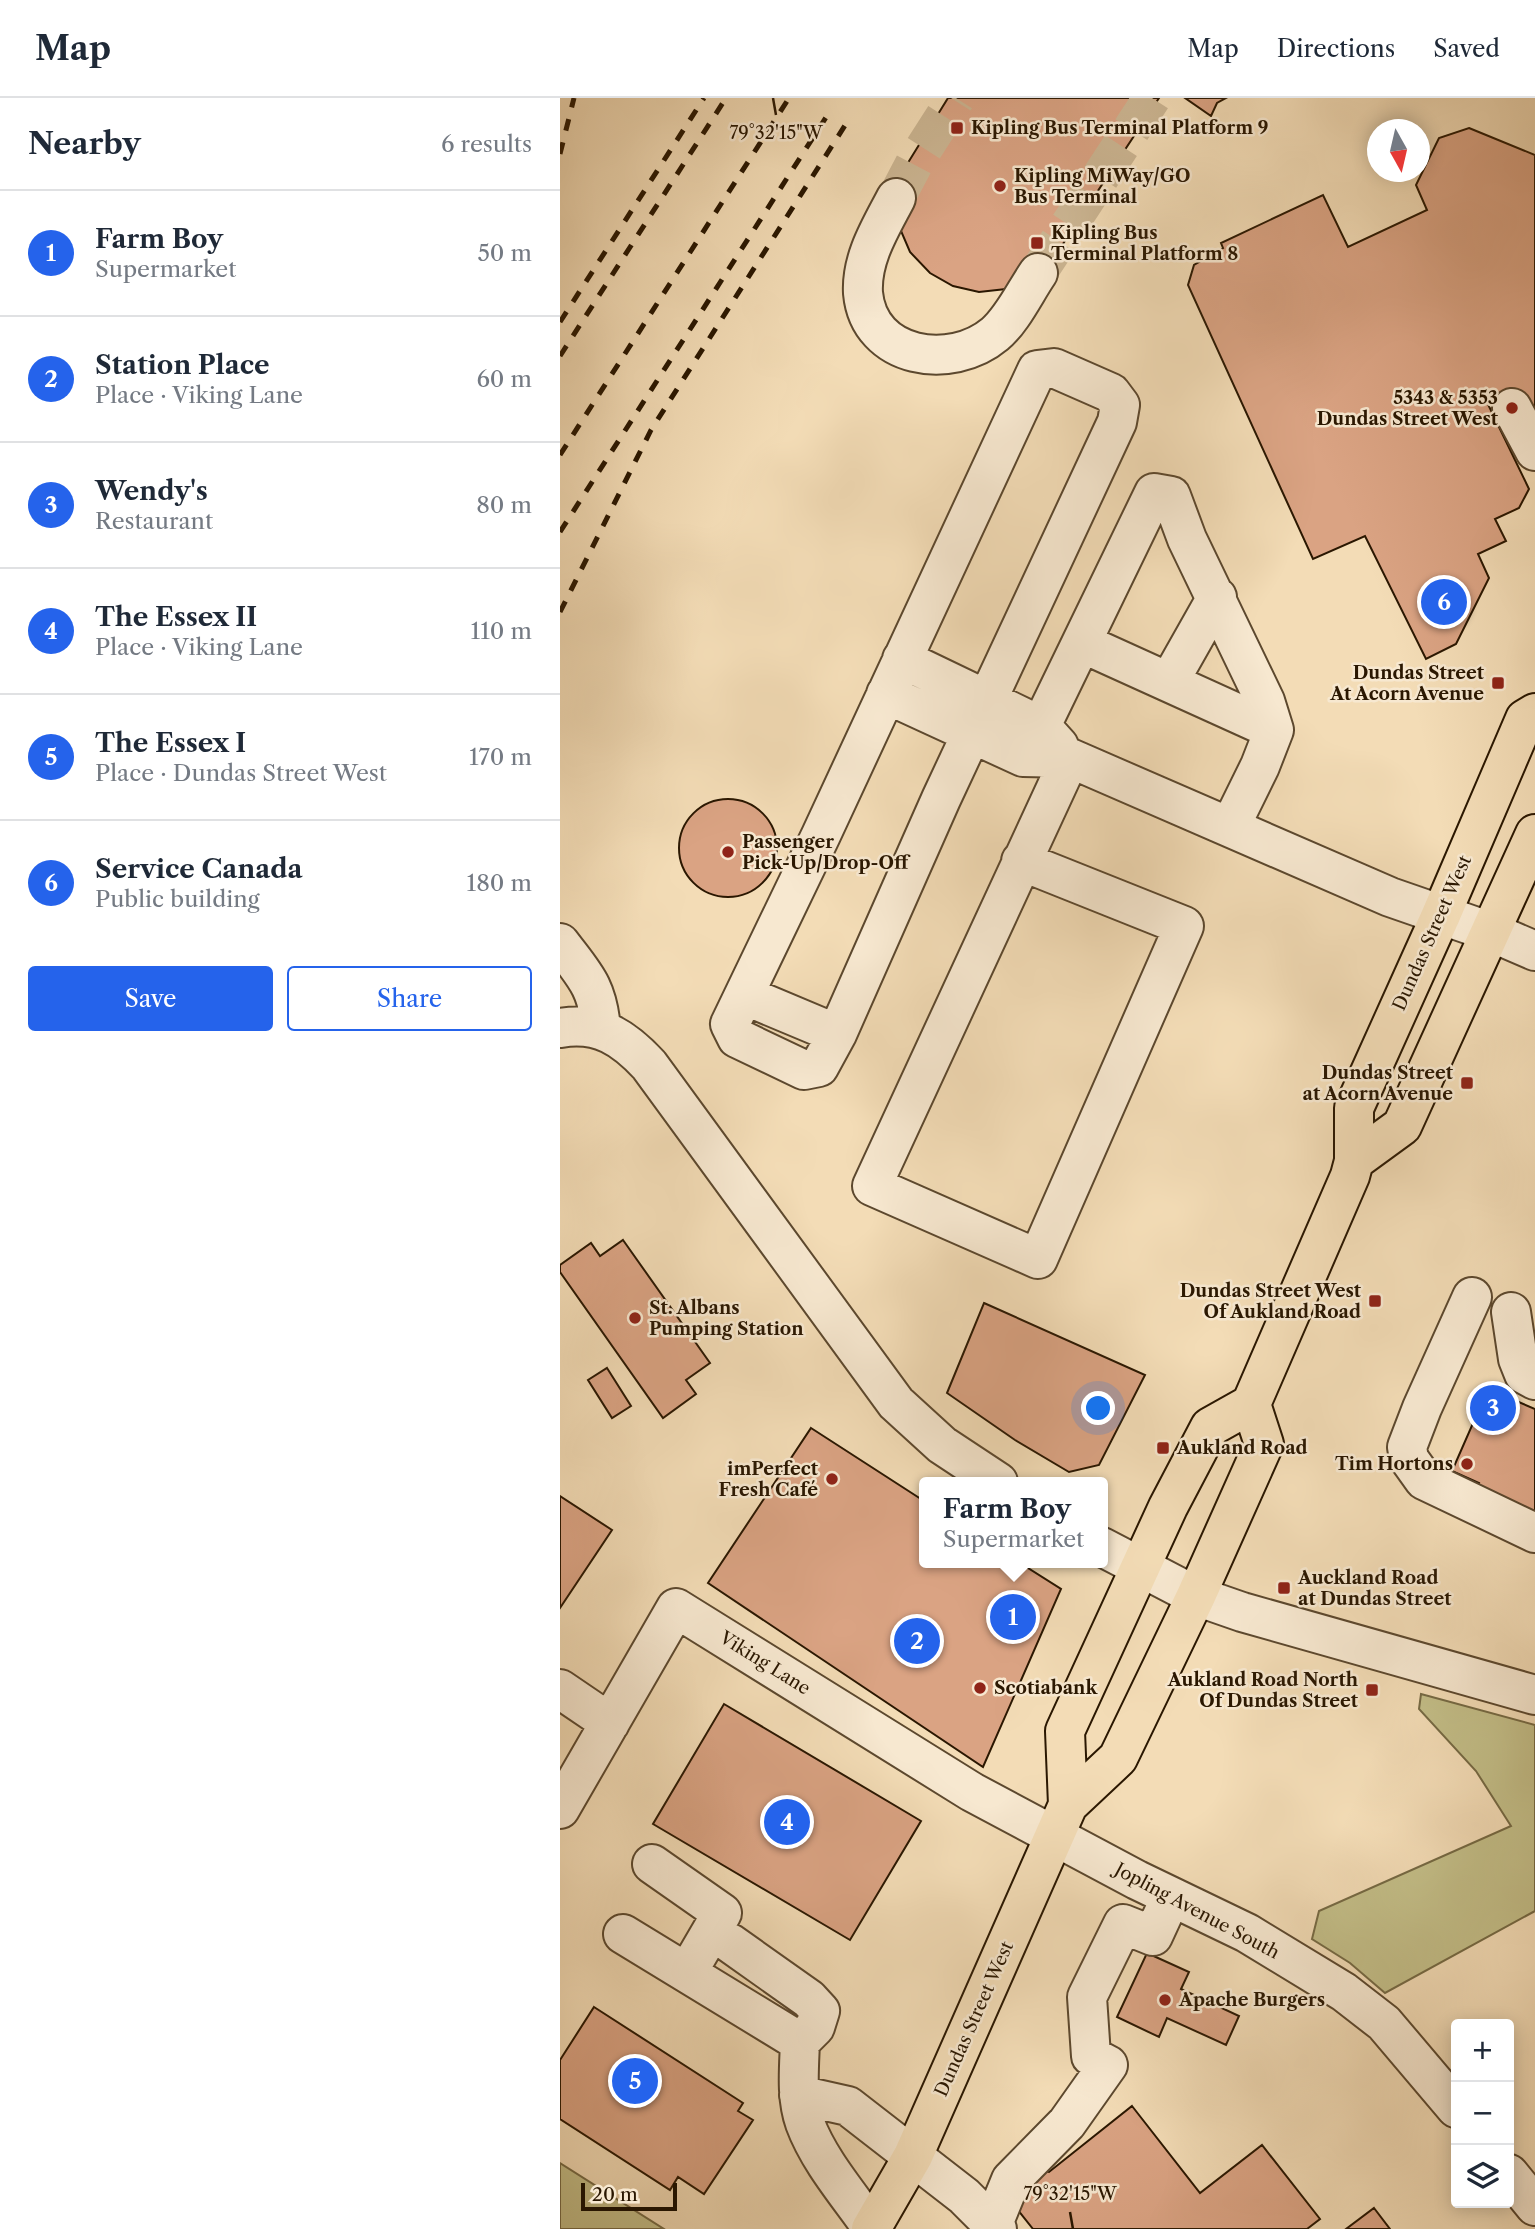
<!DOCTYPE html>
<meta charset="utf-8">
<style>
body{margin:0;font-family:"Libre Caslon Text",serif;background:#f2f2f3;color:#1f2937}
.controls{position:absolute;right:21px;bottom:21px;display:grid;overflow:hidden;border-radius:7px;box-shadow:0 4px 18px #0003}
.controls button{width:63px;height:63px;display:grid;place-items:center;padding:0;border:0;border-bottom:2px solid #e0e1e3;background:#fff;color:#1f2937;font:35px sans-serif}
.compass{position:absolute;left:807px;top:21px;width:63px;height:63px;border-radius:50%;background:#fff;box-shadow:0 4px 18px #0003;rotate:172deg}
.scale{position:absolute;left:21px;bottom:18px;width:96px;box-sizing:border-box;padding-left:7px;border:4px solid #2a1701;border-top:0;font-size:19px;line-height:24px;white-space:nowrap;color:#2a1701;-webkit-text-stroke:5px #f7e8d0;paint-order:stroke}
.you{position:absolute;left:539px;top:1311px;width:24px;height:24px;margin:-18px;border:5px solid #fff;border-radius:50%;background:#1a73e8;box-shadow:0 0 0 10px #1a73e833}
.badge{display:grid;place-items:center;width:46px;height:46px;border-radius:50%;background:#2563eb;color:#fff;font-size:23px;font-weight:700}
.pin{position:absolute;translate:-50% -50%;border:4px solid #fff;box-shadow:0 2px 7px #0006}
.popup{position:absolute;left:359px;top:1379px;width:189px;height:91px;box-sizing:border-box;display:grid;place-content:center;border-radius:7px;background:#fff;filter:drop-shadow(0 2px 5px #0005);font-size:23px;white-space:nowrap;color:#747a83}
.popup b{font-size:26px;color:#1f2937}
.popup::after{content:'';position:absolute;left:50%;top:100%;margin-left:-14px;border:14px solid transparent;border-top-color:#fff}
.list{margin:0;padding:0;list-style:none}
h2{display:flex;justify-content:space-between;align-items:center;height:91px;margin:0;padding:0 28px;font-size:30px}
h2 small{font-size:23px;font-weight:400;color:#747a83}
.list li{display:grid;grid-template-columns:46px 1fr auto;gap:21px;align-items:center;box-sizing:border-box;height:126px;padding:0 28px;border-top:2px solid #e0e1e3}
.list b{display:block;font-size:26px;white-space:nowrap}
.list p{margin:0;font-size:23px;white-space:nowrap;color:#747a83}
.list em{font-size:23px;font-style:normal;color:#747a83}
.actions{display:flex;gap:14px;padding:21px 28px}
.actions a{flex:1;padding:16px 0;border:2px solid #2563eb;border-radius:7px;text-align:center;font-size:24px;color:#2563eb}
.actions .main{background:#2563eb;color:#fff}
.icon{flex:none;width:38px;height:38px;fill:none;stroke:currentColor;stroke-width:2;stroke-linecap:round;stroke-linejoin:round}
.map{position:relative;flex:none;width:975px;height:2131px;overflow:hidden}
header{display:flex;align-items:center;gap:42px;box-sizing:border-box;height:98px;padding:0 35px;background:#fff;border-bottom:2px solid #e0e1e3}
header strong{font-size:33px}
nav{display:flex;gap:38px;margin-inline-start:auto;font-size:24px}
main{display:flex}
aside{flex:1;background:#fff}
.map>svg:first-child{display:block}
</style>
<header>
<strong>Map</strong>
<nav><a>Map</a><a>Directions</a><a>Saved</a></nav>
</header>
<main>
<aside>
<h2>Nearby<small>6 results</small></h2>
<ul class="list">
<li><span class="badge">1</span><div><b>Farm Boy</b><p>Supermarket</p></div><em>50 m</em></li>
<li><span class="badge">2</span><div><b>Station Place</b><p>Place · Viking Lane</p></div><em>60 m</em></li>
<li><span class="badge">3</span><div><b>Wendy's</b><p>Restaurant</p></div><em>80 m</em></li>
<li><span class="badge">4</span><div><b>The Essex II</b><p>Place · Viking Lane</p></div><em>110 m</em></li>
<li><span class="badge">5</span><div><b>The Essex I</b><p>Place · Dundas Street West</p></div><em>170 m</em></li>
<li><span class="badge">6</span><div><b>Service Canada</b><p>Public building</p></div><em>180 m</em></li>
</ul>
<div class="actions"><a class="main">Save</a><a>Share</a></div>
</aside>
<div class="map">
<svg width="975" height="2131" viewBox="0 0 975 2131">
<rect width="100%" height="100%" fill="#f3dcb6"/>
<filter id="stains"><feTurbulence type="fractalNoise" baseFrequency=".00286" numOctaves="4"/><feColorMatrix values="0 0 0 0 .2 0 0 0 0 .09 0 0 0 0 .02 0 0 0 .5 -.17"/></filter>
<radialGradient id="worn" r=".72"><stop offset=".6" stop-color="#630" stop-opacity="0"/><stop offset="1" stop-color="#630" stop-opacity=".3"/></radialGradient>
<path fill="#c3be88" stroke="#766a44" stroke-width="2" d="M861 1596 975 1627V1813L825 1895 790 1865 752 1841 759 1813 951 1728 916 1673 859 1611Z
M0 2065 104 2131H0Z"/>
<path fill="#daa383" stroke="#2a1701" stroke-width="2" d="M388 0H599L495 158 482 173 446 191 419 194 393 188 370 175 350 154 341 133 337 111 341 76Z
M625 0H666L657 5 651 18Z
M909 30 975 57V314L925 292 924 298 969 391 959 410 935 421 946 443 918 456 929 480 896 546 866 561 805 438 753 461 628 187 634 167 663 150 661 145 763 97 788 149 867 112 856 87 879 40Z
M119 750a49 49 0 1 1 98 0a49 49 0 1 1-98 0Z
M63 1142 150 1265 126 1282 136 1296 103 1320 0 1174V1167L31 1145 40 1158Z
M424 1205 585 1277 539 1367 509 1374 455 1342 387 1295Z
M47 1270 71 1308 52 1320 28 1282Z
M928 1291 975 1311V1421L915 1395 919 1385 892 1373Z
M251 1330 364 1403V1465H460L501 1491 423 1669 148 1485Z
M0 1398 52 1432 0 1510Z
M164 1606 361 1723 290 1842 93 1726Z
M587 1855 629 1874 621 1891 679 1918 666 1947 607 1920 599 1939 557 1919Z
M34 1909 183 2005 178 2013 193 2022 144 2096 118 2079 110 2092 0 2021V1962Z
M572 2008 640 2095 702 2047 760 2121 747 2131H473L454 2107 475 2070 489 2074Z
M814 2110 830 2131H786Z"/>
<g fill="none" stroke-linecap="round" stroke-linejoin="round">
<path stroke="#cbb592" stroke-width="38" stroke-dasharray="38 19" stroke-linecap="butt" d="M336 100 355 64 396 0
M478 175 592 0"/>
<defs>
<path id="minor" d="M336 100C321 129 301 160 303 195 309 261 391 273 435 236 452 222 465 194 478 175
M494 270 551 295 560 307 557 324 381 701 277 936 259 969 244 972 177 940 170 926 261 737 477 272Z
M952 310 975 353
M522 545 714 632
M342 561 481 628 499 648
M609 584 657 499
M326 596 463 659 510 660 830 799 931 834 975 853
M481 628 594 395 611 398 627 441 705 603 714 632 700 668 670 729
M461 763 624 828 478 1161 312 1088 510 660
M0 845C25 878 37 888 41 930
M184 897 277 936
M0 930C39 923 64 940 89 967L336 1305 382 1347 438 1384
M912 1199 862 1310 847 1349 849 1361 864 1382 975 1435
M951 1214 958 1261 964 1276 975 1282
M542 1449 636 1498 682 1514 975 1597
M0 1591 50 1625
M0 1711 116 1510 412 1694 577 1782 687 1835 784 1894 824 1925 896 2010
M92 1766 162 1815 127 1875
M63 1836 240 1944C239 1971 236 2000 245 2025 259 2063 289 2097 312 2130
M170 1845 249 1901 260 1913 255 1929 240 1944
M239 1997 288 2008 404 2098 437 2131
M949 2076 975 2108
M431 2131 451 2082 507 2025 548 1967 531 1958 527 1899 563 1826 593 1838 611 1799"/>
<path id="major" d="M794 1063 842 1028 975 736
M508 1707 505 1633 608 1409 650 1329 691 1306 790 1078 794 1063V1010L881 817 965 621 975 615
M311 2131 353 2058 508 1707 558 1660 636 1498 704 1346 691 1306"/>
</defs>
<use href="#minor" stroke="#5c482e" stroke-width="42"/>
<use href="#major" stroke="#2a1701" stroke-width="42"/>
<use href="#minor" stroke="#f7e8d0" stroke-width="38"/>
<use href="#major" stroke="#f3dcb6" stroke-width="38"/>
<path stroke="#2a1701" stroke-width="5" stroke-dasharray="12 12" stroke-linecap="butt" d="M0 56 14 0
M0 224 144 0
M0 258 166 0
M0 357 229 0
M0 434 272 10
M0 514 91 332 291 18"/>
</g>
<path fill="none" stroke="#2a1701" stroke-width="2.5" d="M213 0 216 17M510 2114 513 2131"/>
<g fill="#8f2418" stroke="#f7e8d0" stroke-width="2.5">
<rect x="390" y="23" width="14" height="14" rx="3.5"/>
<circle cx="440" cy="88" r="7"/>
<rect x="470" y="138" width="14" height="14" rx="3.5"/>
<circle cx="952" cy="310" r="7"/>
<rect x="931" y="578" width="14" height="14" rx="3.5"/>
<circle cx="168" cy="754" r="7"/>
<rect x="900" y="978" width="14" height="14" rx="3.5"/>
<rect x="808" y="1196" width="14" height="14" rx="3.5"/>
<circle cx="75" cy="1220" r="7"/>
<rect x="596" y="1343" width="14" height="14" rx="3.5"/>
<circle cx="907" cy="1366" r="7"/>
<circle cx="272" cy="1381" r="7"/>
<rect x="717" y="1483" width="14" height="14" rx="3.5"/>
<circle cx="420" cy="1590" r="7"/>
<rect x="805" y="1585" width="14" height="14" rx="3.5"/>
<circle cx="605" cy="1902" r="7"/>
</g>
<g text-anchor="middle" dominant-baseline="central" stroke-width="5" stroke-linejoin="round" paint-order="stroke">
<g font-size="18" font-weight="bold" fill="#2a1701" stroke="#f7e8d0" text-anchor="start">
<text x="411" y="30">Kipling Bus Terminal Platform 9</text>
<text x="454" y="78">Kipling MiWay/GO<tspan x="454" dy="21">Bus Terminal</tspan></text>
<text x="491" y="135">Kipling Bus<tspan x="491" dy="21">Terminal Platform 8</tspan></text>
<text x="938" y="300" text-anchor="end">5343 &amp; 5353<tspan x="938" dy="21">Dundas Street West</tspan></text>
<text x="924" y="575" text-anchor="end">Dundas Street<tspan x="924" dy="21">At Acorn Avenue</tspan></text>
<text x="182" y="744">Passenger<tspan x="182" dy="21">Pick-Up/Drop-Off</tspan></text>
<text x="893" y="975" text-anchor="end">Dundas Street<tspan x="893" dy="21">at Acorn Avenue</tspan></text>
<text x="801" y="1193" text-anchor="end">Dundas Street West<tspan x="801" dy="21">Of Aukland Road</tspan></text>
<text x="89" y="1210">St. Albans<tspan x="89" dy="21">Pumping Station</tspan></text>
<text x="617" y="1350">Aukland Road</text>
<text x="893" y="1366" text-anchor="end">Tim Hortons</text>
<text x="258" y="1371" text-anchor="end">imPerfect<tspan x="258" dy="21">Fresh Café</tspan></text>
<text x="738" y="1480">Auckland Road<tspan x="738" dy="21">at Dundas Street</tspan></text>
<text x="798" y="1582" text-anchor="end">Aukland Road North<tspan x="798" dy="21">Of Dundas Street</tspan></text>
<text x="434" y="1590">Scotiabank</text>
<text x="619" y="1902">Apache Burgers</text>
</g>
<g font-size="18" fill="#2a1701" stroke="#f7e8d0">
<text transform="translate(872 835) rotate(-66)">Dundas Street West</text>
<text transform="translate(205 1565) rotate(32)">Viking Lane</text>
<text transform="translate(637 1813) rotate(28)">Jopling Avenue South</text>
<text transform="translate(414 1921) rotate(-66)">Dundas Street West</text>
</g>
</g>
<g font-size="18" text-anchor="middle" fill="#2a1701" stroke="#f7e8d0" stroke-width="5" stroke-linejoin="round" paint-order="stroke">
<text x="216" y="41">79°32'15"W</text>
<text x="510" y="2102">79°32'15"W</text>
</g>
<rect width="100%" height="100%" filter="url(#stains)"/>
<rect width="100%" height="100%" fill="url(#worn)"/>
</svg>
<div class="controls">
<button>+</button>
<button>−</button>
<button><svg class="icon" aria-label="layers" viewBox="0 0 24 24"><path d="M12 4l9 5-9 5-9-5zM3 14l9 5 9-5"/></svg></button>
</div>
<svg class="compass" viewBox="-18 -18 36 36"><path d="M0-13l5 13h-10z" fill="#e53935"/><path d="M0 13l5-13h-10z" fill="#747a83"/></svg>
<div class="scale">20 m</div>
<div class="you"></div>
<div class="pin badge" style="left:453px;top:1519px">1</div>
<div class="popup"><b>Farm Boy</b>Supermarket</div>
<div class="pin badge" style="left:357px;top:1543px">2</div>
<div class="pin badge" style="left:933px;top:1310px">3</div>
<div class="pin badge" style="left:227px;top:1724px">4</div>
<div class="pin badge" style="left:75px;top:1983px">5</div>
<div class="pin badge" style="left:884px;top:504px">6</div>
</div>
</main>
